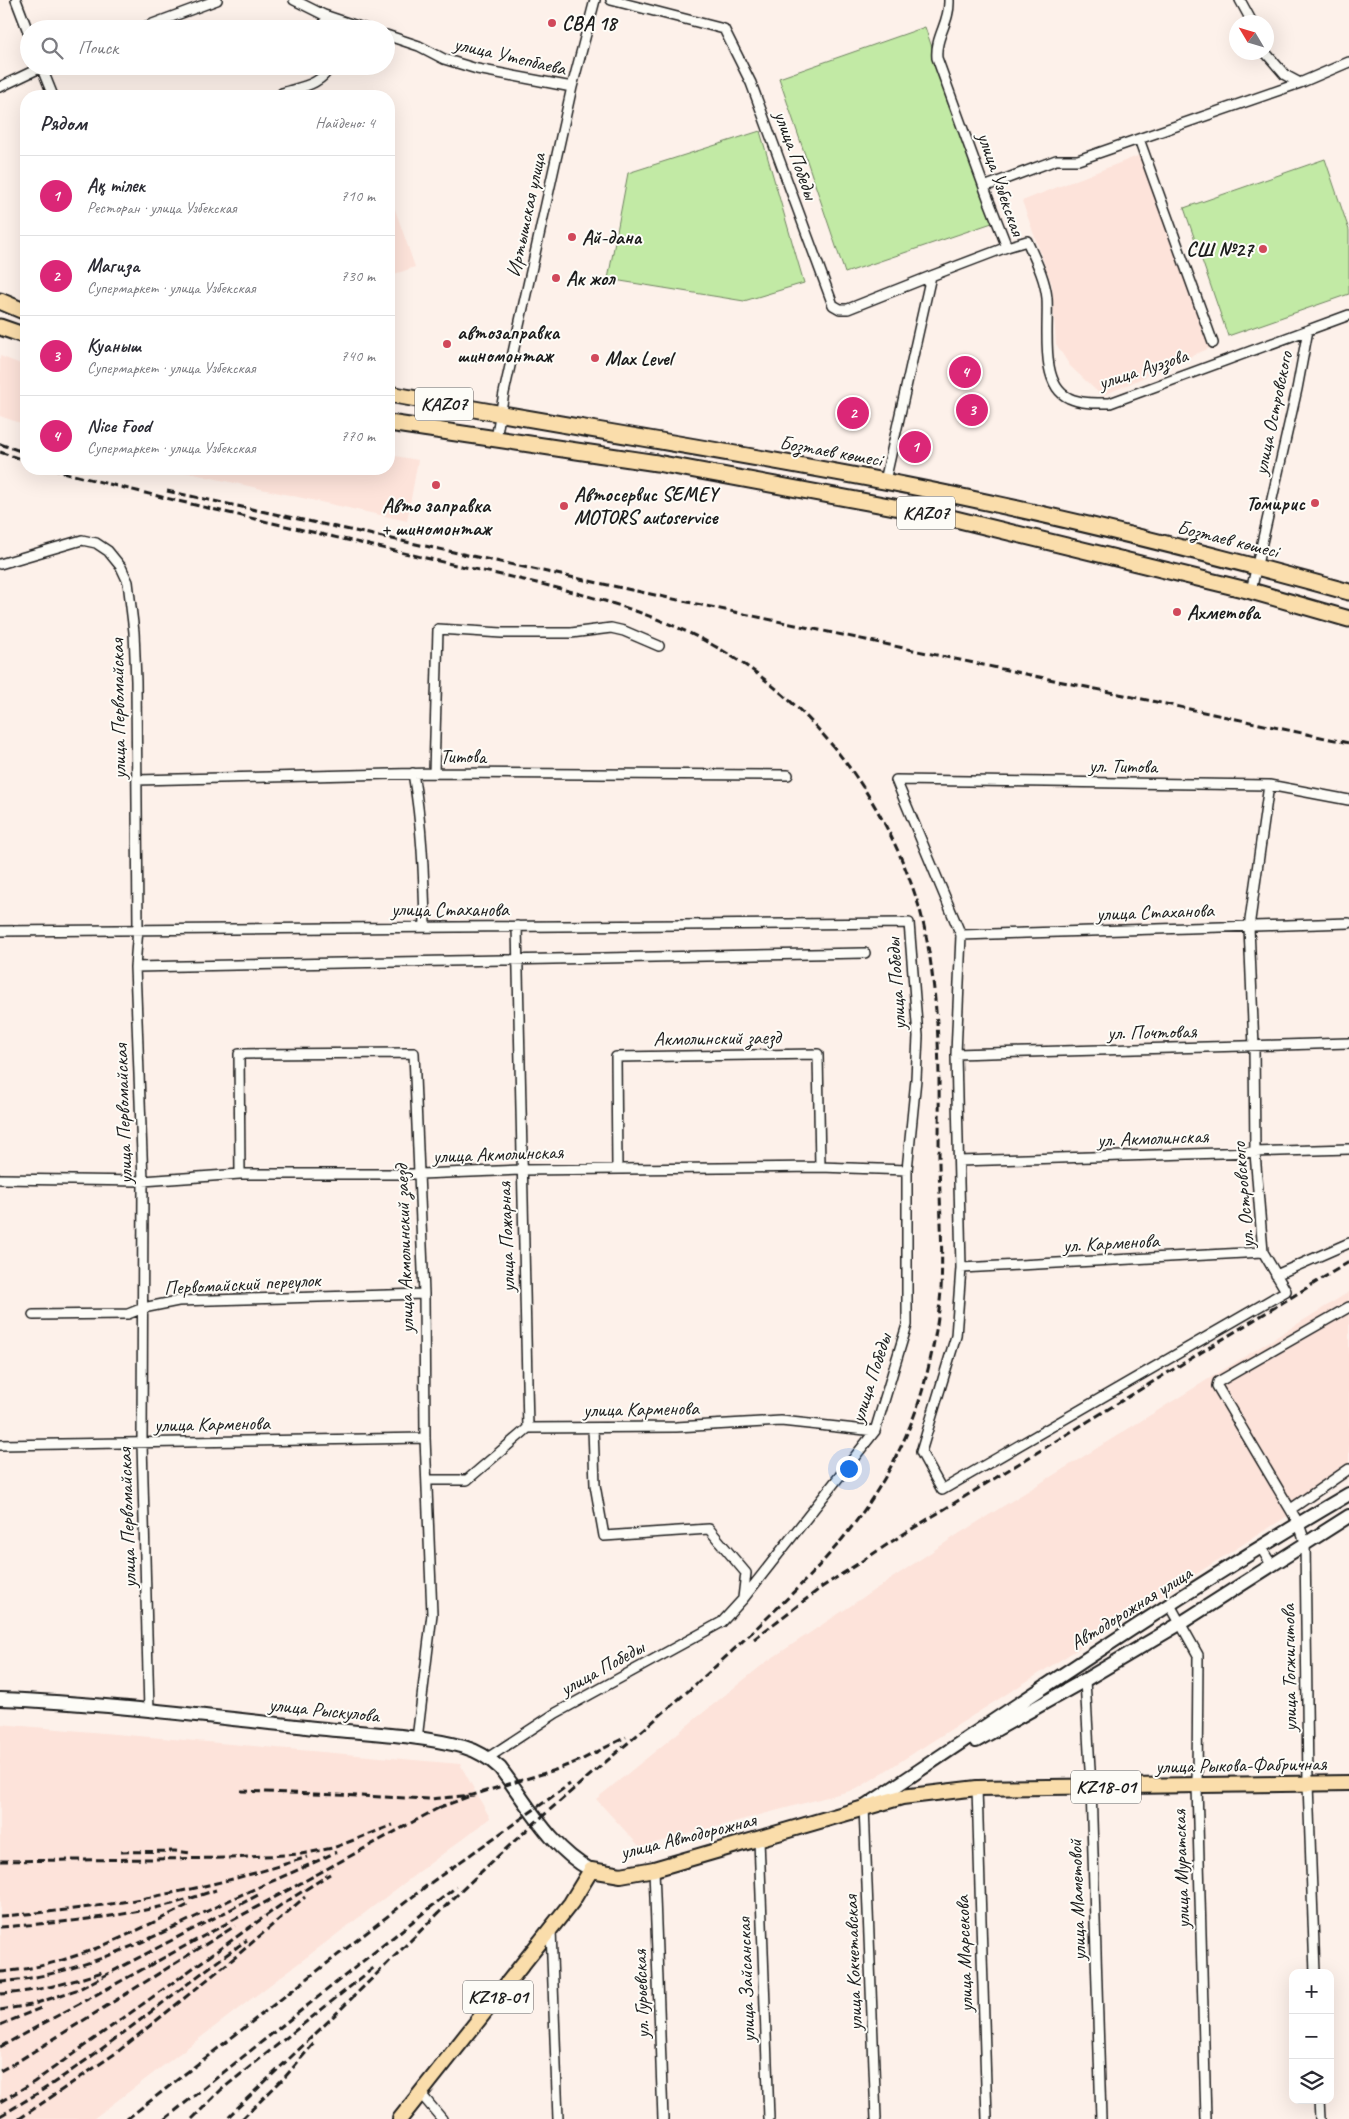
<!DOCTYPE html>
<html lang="ru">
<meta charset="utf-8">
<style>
body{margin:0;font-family:Caveat,sans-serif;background:#f2f2f3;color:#2b2b33}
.controls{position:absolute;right:15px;bottom:15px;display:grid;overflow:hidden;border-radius:10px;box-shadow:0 5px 20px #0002}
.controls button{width:45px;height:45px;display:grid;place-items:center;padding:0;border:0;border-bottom:1px solid #e1e1e2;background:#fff;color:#2b2b33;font:25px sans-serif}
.compass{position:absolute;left:1229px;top:15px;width:45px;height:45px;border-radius:50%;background:#fff;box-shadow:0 5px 20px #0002;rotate:308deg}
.you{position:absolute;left:848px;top:1468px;width:18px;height:18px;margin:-12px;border:4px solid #fff;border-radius:50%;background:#1a73e8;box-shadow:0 0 0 8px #1a73e833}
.badge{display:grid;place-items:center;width:32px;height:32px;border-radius:50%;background:#db2777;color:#fff;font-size:16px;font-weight:700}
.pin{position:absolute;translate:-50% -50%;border:2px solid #fff;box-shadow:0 1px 5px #0006}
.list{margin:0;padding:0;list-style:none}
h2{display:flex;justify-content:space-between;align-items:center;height:65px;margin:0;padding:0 20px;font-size:21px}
h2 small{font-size:16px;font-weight:400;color:#7c7c81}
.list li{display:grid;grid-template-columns:32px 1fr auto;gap:15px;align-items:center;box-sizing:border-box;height:80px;padding:0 20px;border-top:1px solid #e1e1e2}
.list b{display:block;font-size:19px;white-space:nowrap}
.list p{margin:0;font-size:16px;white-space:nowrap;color:#7c7c81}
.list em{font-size:16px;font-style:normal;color:#7c7c81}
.icon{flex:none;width:28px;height:28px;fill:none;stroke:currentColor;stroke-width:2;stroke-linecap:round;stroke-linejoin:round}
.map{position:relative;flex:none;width:1349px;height:2119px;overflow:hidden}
.search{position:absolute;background:#fff;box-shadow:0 5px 20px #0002;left:20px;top:20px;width:375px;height:55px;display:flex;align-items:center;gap:12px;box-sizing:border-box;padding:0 18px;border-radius:28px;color:#7c7c81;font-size:19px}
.panel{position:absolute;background:#fff;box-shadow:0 5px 20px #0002;left:20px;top:90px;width:375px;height:385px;border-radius:20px}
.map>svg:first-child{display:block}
</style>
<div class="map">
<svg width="1349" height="2119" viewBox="0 0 1349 2119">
<rect width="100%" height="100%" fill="#fdf1ea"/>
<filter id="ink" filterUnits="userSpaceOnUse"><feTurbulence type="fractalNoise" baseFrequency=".02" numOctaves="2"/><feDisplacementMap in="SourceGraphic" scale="10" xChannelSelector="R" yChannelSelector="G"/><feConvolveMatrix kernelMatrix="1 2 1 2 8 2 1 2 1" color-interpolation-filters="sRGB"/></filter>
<g filter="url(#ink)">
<path fill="#fde3da" d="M1140 155 1212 347 1102 396 1070 366 1056 344 1052 285 1022 201Z
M389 192 415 267 389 276Z
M0 356 26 366V425L0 416Z
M389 455 418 460 407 521 171 469H389Z
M1349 1292V1477L857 1789 640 1847 596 1799 766 1662 960 1533Z
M0 1724 460 1764 490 1818 93 2119H0Z"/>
<path fill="#c2eaa5" stroke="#6f8360" d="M925 27 992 223 845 273 779 78Z
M760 131 804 283 744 301 608 279 628 173Z
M1325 159 1349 230V294L1228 336 1184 208Z"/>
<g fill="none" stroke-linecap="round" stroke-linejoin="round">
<defs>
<path id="street" d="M16 0 29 34
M294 0 324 15 366 29
M611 0 724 29 751 83 833 305 840 309H848L931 276
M1240 0 1252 22
M324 15 327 29
M139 29 217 0
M386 35 419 46 444 59 477 69 572 87
M1265 52 1285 75 1300 83
M41 66 53 96
M0 87 44 66
M282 93C300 87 322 85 330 66
M1139 139 1213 343
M984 187 1056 160H1078L1300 83 1349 62
M1007 247 1027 241C1035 259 1045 278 1047 298 1049 326 1039 385 1069 398 1082 404 1097 403 1110 403L1349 315
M496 439 504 393 572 87 595 0
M885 481 931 276 1007 247 989 201 937 58C935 36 950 23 949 0
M0 564 82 540 96 543 108 551 121 567 128 582 134 632 136 681 138 928 135 967 143 1181 142 1443 149 1711
M1251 591 1297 389 1308 330
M413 773C422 825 424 875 425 926
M434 773 438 629 502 633H571L611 628 624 631 659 646
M137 780 434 773 788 775
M1269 785 1249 927 1254 1047 1255 1153 1263 1252 1286 1291 942 1490 921 1452 956 1336 961 1268 956 1054 961 935 896 780 1269 785 1349 800
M517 926 528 1428
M0 931 909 923 918 1036 916 1079 907 1170V1325L875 1431 743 1599 722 1622 556 1713 489 1757
M961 935 1349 923
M135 967 865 953
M956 1054 1349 1043
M959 1161 1349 1149
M617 1169 616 1057 818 1054 820 1167
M240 1174 239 1054 414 1053 424 1294 425 1438 432 1614 417 1739
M0 1179 143 1181 240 1174H420L521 1170 820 1167 907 1170
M961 1268 1263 1252
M1276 1275 1349 1243
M33 1315 128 1314 143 1308 178 1301 424 1294
M593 1428 595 1485 604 1536 709 1529 746 1573 743 1598
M0 1445 425 1438
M427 1480H467L528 1428 676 1427 781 1421 875 1431
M1291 1509 1349 1469
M1261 1548 1271 1564
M1170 1605 1198 1655 1197 1786 1206 2119
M1085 1680 1091 1787 1101 2119
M977 1788 987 2119
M864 1806 876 2119
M759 1839 769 2119
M654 1869 663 2119
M551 1930 558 2119
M1315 1973 1308 1784 1305 1542 1299 1524 1217 1386 1218 1382 1349 1307
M421 2094 442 2119
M1319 2100 1320 2119"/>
<path id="secondary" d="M0 1699C102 1703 204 1716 306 1727 356 1733 417 1734 464 1747 478 1751 489 1758 500 1768 527 1803 550 1848 591 1870
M976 1741 1085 1680 1181 1623 1349 1516
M866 1806C1025 1700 1183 1591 1349 1494"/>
<path id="primary" d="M400 2119 571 1903 591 1870 621 1875 654 1869 902 1797 977 1788 1349 1783"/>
<path id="highway" d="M0 301 26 312
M0 327 26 336
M389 394C555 424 723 450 889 482 1043 512 1197 550 1349 592
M389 423 657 463 943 516 1251 591 1349 619"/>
</defs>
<use href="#street" stroke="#1c1c1c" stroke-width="12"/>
<use href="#secondary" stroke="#1c1c1c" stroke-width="16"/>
<use href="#primary" stroke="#1c1c1c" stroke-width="18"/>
<use href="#highway" stroke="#1c1c1c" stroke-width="19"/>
<use href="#street" stroke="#fdfcf7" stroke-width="9"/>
<use href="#secondary" stroke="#fdfcf7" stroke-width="12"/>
<use href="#primary" stroke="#faddab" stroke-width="14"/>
<use href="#highway" stroke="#faddab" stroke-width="15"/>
<path stroke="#1c1c1c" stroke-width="3" stroke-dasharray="8 4" stroke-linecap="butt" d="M0 444 26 453
M0 452 26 461
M51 469C182 504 315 532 447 563 541 584 641 602 725 652 820 710 888 804 920 910 930 947 934 985 937 1023 940 1069 939 1116 939 1163 940 1205 943 1248 941 1290 938 1331 926 1388 910 1426 873 1516 818 1570 748 1636 675 1706 595 1769 519 1837 462 1888 409 1943 354 1996 312 2038 268 2078 226 2119
M167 491 1349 743
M754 1639 822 1587 902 1535 1349 1262
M241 1791 431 1799 473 1795 555 1770 581 1760 626 1737
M438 1808 473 1795
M121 1852 175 1851 191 1853
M0 1861 230 1858 301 1854 333 1848 393 1825
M0 1916C104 1909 208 1890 307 1857
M0 1927C57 1923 116 1918 172 1904 186 1900 201 1895 216 1890
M0 1972C68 1967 131 1934 190 1904
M0 1982C83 1975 158 1935 232 1899 267 1883 302 1869 336 1852
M0 1994C35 1992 69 1983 102 1972
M0 2010 31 2005 79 1989 258 1895
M0 2025 43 2007
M0 2047 444 1805
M0 2071 20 2060 235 1926
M0 2102 34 2082 281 1905 330 1874
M0 2116C88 2066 165 1998 247 1940
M19 2119 116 2053 233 1959 305 1897
M127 2119 429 1884 570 1784
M165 2119 456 1887
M192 2119 221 2090 376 1966
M242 2119 285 2077 315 2042"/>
</g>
</g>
<g fill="#d1495b" stroke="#fdfcf7" stroke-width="2">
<circle cx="552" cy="23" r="5"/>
<circle cx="572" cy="237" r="5"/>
<circle cx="1263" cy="249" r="5"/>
<circle cx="556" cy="278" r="5"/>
<circle cx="447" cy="344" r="5"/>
<circle cx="595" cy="358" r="5"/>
<circle cx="436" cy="485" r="5"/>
<circle cx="1315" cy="503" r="5"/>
<circle cx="564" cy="506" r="5"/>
<circle cx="1177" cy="612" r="5"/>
</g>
<g text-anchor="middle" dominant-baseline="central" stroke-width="4" stroke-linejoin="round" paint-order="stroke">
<g fill="#fdfcf7" stroke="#605f5e" stroke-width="1">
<rect x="415" y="387.5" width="58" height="33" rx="4"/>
<rect x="897" y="496.5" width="58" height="33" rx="4"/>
<rect x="1071" y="1770.5" width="70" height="33" rx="4"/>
<rect x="463" y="1980.5" width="70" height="33" rx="4"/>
</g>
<g font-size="19" font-weight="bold" fill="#1c1c1c">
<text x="444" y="404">KAZ07</text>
<text x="926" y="513">KAZ07</text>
<text x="1106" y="1787">KZ18-01</text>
<text x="498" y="1997">KZ18-01</text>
</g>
<g font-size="20" font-weight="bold" fill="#1c1c1c" stroke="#fdfcf7" text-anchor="start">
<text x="562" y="23">СВА 18</text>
<text x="582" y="237">Ай-дана</text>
<text x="1253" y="249" text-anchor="end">СШ №27</text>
<text x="566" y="278">Ак жол</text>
<text x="457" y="332">автозаправка<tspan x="457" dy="23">шиномонтаж</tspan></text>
<text x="605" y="358">Max Level</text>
<text x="574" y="494">Автосервис SEMEY<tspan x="574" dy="23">MOTORS autoservice</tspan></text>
<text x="1305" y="503" text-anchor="end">Томирис</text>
<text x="436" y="505" text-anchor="middle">Авто заправка<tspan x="436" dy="23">+ шиномонтаж</tspan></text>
<text x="1187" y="612">Ахметова</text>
</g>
<g font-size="20" fill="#1c1c1c" stroke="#fdfcf7">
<text transform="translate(510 56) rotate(13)">улица Утепбаева</text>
<text transform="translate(796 155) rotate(70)">улица Победы</text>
<text transform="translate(1001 184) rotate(71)">улица Узбекская</text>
<text transform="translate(526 215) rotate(-78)">Иртышская улица</text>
<text transform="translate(1143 369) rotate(-18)">улица Ауэзова</text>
<text transform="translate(1273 413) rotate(-78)">улица Островского</text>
<text transform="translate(831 451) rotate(10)">Бозтаев көшесі</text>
<text transform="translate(1228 539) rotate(14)">Бозтаев көшесі</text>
<text transform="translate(118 709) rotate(-91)">улица Первомайская</text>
<text x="463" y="756">Титова</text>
<text transform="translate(1123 766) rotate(1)">ул. Титова</text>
<text x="450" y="909">улица Стаханова</text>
<text transform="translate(1155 912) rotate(-2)">улица Стаханова</text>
<text transform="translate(896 984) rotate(-94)">улица Победы</text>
<text transform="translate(1152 1032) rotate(-1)">ул. Почтовая</text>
<text transform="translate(717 1038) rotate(-1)">Акмолинский заезд</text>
<text transform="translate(123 1114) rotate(-92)">улица Первомайская</text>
<text transform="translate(1153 1138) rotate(-2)">ул. Акмолинская</text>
<text transform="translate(498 1154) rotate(-2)">улица Акмолинская</text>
<text transform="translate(1243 1195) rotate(-95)">ул. Островского</text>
<text transform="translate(506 1237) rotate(-92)">улица Пожарная</text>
<text transform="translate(1111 1243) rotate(-3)">ул. Карменова</text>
<text transform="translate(404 1249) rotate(-92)">улица Акмолинский заезд</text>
<text transform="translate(242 1284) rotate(-3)">Первомайский переулок</text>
<text transform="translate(871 1378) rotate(-72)">улица Победы</text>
<text transform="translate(641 1409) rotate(-1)">улица Карменова</text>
<text transform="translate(212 1424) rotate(-1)">улица Карменова</text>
<text transform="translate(127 1518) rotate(-92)">улица Первомайская</text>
<text transform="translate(1131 1608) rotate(-32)">Автодорожная улица</text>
<text transform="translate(602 1668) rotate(-29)">улица Победы</text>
<text transform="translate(1289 1668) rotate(-91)">улица Тогжигитова</text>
<text transform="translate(324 1710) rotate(6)">улица Рыскулова</text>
<text transform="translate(1241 1765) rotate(-1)">улица Рыкова-Фабричная</text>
<text transform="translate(688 1836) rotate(-14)">улица Автодорожная</text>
<text transform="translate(1181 1869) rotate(-92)">улица Муратская</text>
<text transform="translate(1077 1900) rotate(-92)">улица Маметовой</text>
<text transform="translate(964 1954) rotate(-92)">улица Марсекова</text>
<text transform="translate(853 1963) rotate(-92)">улица Кокчетавская</text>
<text transform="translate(746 1980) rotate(-92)">улица Зайсанская</text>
<text transform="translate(641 1994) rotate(-92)">ул. Гурьевская</text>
</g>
</g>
</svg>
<div class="controls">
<button>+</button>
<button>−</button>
<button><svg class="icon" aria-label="layers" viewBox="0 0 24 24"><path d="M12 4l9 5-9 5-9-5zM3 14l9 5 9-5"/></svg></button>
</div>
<svg class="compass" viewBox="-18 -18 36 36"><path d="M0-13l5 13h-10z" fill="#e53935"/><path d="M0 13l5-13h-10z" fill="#7c7c81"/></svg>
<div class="you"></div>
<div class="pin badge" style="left:915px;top:447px">1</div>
<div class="pin badge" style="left:853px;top:413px">2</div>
<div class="pin badge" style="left:972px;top:410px">3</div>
<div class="pin badge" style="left:965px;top:372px">4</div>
<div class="search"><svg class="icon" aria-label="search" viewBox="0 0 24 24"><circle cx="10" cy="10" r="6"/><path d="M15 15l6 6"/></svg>Поиск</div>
<section class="panel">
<h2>Рядом<small>Найдено: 4</small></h2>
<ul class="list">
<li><span class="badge">1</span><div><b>Ақ тілек</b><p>Ресторан · улица Узбекская</p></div><em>710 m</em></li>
<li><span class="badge">2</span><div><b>Магиза</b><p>Супермаркет · улица Узбекская</p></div><em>730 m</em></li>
<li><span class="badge">3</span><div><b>Куаныш</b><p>Супермаркет · улица Узбекская</p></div><em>740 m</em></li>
<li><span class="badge">4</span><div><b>Nice Food</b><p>Супермаркет · улица Узбекская</p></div><em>770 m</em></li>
</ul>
</section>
</div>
